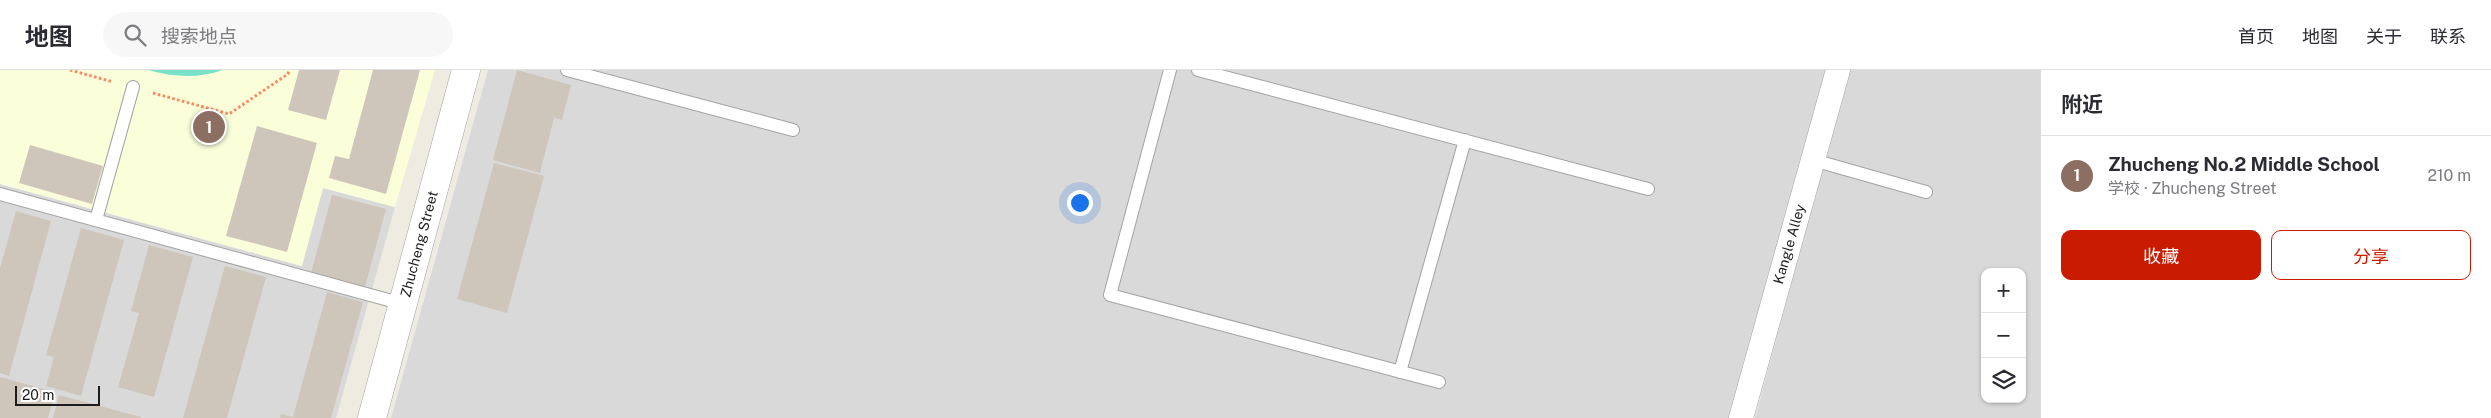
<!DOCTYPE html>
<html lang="zh">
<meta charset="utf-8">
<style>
body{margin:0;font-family:"Public Sans","Noto Sans SC",sans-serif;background:#f7f7f7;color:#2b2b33}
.controls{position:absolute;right:15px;bottom:15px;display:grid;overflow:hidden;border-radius:10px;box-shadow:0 1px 4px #0004}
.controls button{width:45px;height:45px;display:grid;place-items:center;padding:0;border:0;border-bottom:1px solid #e1e1e2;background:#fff;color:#2b2b33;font:25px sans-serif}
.scale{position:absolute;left:15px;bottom:12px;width:85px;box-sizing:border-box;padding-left:5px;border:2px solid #1c1c1c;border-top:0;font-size:14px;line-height:18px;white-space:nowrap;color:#1c1c1c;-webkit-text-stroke:4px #fff;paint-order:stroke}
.you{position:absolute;left:1079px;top:132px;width:18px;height:18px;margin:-12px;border:4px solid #fff;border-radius:50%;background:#1a73e8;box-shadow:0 0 0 8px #1a73e833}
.badge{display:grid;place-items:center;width:32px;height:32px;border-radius:50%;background:#c91b00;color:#fff;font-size:16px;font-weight:700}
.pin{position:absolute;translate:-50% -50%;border:2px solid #fff;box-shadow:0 1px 5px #0006}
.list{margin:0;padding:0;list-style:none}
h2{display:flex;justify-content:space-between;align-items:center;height:65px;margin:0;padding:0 20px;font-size:21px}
h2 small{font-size:16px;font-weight:400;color:#7c7c81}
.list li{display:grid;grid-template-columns:32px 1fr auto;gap:15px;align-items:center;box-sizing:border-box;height:80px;padding:0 20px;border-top:1px solid #e1e1e2}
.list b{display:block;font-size:19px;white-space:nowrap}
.list p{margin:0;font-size:16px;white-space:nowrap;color:#7c7c81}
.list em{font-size:16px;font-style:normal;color:#7c7c81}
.actions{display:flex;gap:10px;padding:15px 20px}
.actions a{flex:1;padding:11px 0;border:1px solid #c91b00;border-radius:10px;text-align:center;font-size:18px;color:#c91b00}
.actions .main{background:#c91b00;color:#fff}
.icon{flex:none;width:28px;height:28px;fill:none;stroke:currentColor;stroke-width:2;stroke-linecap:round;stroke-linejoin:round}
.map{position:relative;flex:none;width:2041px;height:348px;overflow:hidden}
header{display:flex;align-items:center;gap:30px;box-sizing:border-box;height:70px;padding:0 25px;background:#fff;border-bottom:1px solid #e1e1e2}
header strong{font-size:24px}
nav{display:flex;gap:28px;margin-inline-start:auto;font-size:18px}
.search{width:350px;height:45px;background:#f7f7f7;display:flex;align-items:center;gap:12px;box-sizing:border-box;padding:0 18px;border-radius:28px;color:#7c7c81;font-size:19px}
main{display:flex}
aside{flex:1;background:#fff}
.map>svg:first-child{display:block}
</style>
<header>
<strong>地图</strong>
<div class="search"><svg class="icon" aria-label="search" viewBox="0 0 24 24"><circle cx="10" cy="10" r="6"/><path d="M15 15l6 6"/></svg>搜索地点</div>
<nav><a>首页</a><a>地图</a><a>关于</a><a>联系</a></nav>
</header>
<main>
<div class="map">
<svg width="2041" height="348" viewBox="0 0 2041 348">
<rect width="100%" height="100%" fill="#eeece1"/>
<path fill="#dad9d9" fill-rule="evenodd" d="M488 0H1829L1733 348H391Z
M1849 0H2041V348H1755ZM1985 202H2022V329H1985Z
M0 114 301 196 323 118 395 137 336 348H0Z"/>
<path fill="#faffda" d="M0 0H435L395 137 323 118 302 196 0 114Z"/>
<path fill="#7ae2c8" d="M148 0H223C197 9 173 7 148 0Z"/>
<path fill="#cec6ba" d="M299 0H340L326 50 288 40Z
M373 0H420L386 124 329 108 335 86 349 89Z
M517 0 571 15 562 50 554 48 540 103 493 90Z
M257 56 317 73 287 182 226 166Z
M30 75 103 96 92 134 19 113Z
M494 93 544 106 507 243 457 229Z
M332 125 386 139 365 217 311 203Z
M16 141 51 151 9 306 0 303V198Z
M81 158 124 170 81 326 46 316 54 287 46 285Z
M149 175 193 187 154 327 118 317 139 243 131 241Z
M225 196 266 207 227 348H183Z
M327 222 363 232 331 348H280L281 344 293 347Z
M0 307 55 322 48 348H0Z
M59 325 141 347V348H53Z"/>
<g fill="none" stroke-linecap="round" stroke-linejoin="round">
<defs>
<path id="service" d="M567 0 793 60
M1170 0 1110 225 1439 312
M1198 0 1648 119
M1813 90 1926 122
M0 124 403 234
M96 150 133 17
M1400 302 1465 70"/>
<path id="minor" d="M1741 348 1838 0"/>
<path id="tertiary" d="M372 348 466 0"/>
</defs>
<use href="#service" stroke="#a3a3a3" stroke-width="14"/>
<use href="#minor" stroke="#a3a3a3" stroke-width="25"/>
<use href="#tertiary" stroke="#a3a3a3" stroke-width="29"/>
<path stroke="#ff8762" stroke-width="3" stroke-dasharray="2.5 2.5" stroke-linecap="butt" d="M70 0 113 12
M153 23 229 44 288 4 289 0"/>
<use href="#service" stroke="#fff" stroke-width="12"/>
<use href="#minor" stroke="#fff" stroke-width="24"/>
<use href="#tertiary" stroke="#fff" stroke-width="28"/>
</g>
<g text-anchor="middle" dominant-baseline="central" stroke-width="5" stroke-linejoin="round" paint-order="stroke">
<g font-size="14" fill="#1c1c1c" stroke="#fff">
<text transform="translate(419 174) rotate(-75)">Zhucheng Street</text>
<text transform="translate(1789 174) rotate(-74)">Kangle Alley</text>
</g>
</g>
</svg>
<div class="controls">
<button>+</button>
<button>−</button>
<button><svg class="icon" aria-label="layers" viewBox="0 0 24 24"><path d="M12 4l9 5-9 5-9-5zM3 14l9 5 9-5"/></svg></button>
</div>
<div class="scale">20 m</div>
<div class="you"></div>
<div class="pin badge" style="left:209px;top:57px;background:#8d6e63">1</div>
</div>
<aside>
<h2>附近<small></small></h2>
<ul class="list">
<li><span class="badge" style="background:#8d6e63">1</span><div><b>Zhucheng No.2 Middle School</b><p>学校 · Zhucheng Street</p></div><em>210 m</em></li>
</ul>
<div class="actions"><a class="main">收藏</a><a>分享</a></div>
</aside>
</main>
